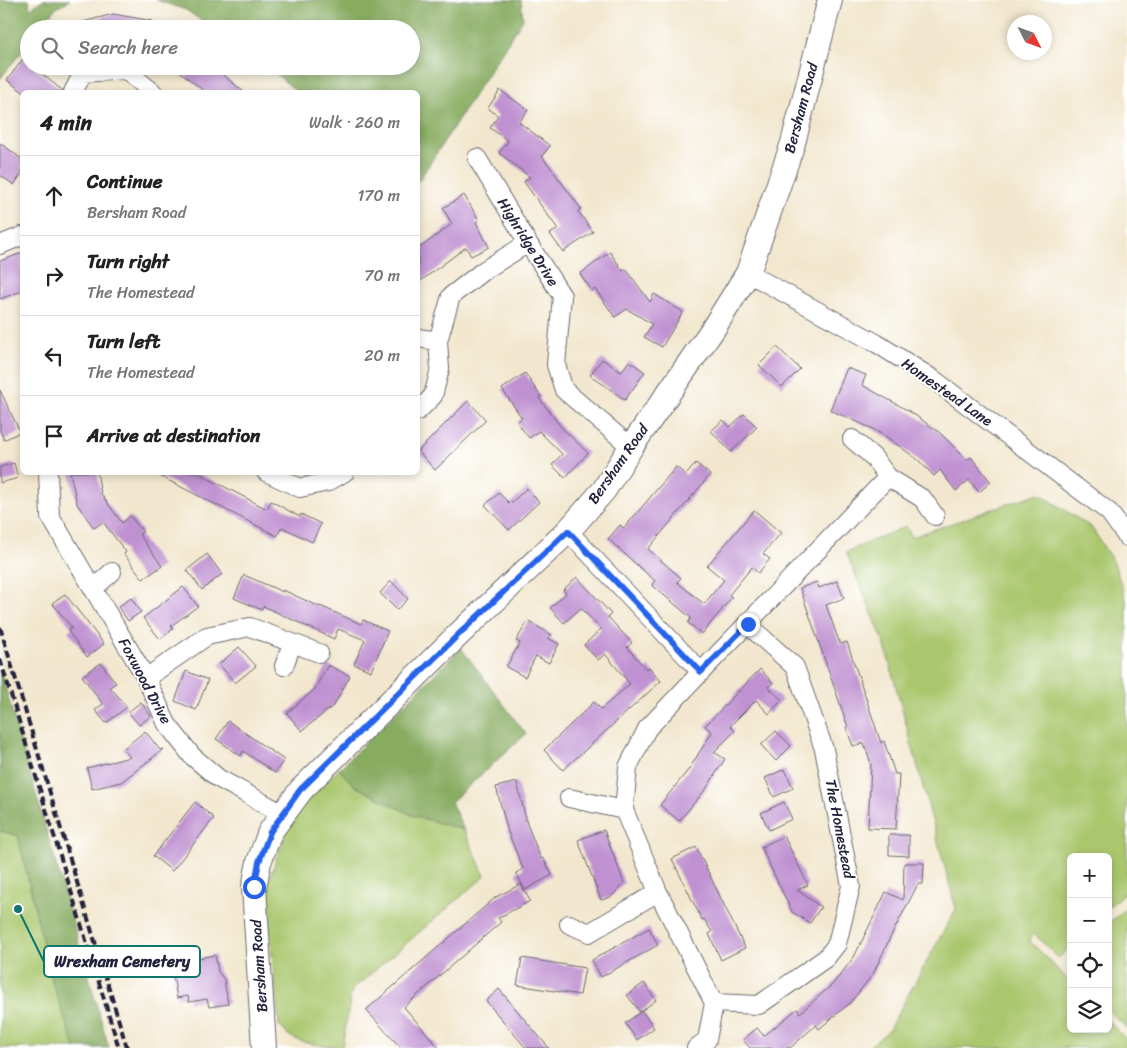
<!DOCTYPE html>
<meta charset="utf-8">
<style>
body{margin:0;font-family:Sriracha,sans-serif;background:#f2f2f2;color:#222}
.controls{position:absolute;right:15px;bottom:15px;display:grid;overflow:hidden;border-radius:8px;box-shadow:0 2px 8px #0003}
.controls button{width:45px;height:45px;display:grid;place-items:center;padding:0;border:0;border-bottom:1px solid #e0e0e0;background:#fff;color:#222;font:25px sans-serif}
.compass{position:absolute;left:1007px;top:15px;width:45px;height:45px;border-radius:50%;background:#fff;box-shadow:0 2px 8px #0003;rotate:132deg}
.stop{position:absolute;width:15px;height:15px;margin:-11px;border:4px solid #2563eb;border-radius:50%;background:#fff}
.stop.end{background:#2563eb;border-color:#fff;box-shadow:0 1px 5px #0008}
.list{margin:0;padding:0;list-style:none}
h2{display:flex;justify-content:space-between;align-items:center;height:65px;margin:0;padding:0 20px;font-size:21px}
h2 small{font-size:16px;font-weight:400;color:#767676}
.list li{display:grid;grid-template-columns:32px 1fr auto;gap:15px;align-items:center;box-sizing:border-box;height:80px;padding:0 20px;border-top:1px solid #e0e0e0}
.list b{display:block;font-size:19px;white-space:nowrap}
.list p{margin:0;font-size:16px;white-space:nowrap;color:#767676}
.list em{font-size:16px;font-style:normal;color:#767676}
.icon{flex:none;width:28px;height:28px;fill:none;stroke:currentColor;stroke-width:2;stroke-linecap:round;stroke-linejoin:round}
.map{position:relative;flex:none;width:1127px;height:1048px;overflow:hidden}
.search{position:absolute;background:#fff;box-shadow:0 2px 8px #0003;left:20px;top:20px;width:400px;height:55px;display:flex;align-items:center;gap:12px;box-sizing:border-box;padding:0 18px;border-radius:28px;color:#767676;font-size:19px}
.panel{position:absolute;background:#fff;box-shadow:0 2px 8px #0003;left:20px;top:90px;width:400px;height:385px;border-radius:8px}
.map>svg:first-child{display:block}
</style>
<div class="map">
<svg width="1127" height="1048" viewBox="0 0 1127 1048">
<rect width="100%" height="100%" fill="#fff"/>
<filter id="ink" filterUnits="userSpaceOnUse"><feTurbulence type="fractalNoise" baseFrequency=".02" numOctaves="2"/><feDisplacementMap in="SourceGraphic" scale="10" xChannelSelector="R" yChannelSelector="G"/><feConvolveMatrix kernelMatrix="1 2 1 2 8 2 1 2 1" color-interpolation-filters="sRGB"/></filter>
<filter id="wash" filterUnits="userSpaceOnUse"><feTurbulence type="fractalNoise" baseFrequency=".0096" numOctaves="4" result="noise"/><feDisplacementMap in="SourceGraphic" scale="20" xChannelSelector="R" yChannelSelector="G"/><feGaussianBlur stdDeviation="1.12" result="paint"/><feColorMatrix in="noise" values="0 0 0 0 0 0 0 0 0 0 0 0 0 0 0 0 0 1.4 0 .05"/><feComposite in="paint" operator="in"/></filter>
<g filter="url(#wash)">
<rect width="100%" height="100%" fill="#f2e7ce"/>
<path fill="#aac76e" stroke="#667454" d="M1039 493 1092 528 1114 563 1127 603V890L1108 908V857H1071V946L1058 958 1034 934 1029 940 1071 983V1029H1108V1021L1127 1040V1048H868L888 1031 956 909 884 642 846 552 906 526 912 537Z
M339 769 355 786 412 815 464 830 485 876 352 990 342 1047C317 1044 295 1047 279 1025L269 925 268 884 285 833 303 805Z
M0 831 18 835 52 982 76 1048H0Z
M1127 907V1029L1108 1010V925Z"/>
<path fill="#87ac61" stroke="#54674e" d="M0 0H29L30 9 42 0H70L55 9 39 29H29V42L0 79Z
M156 0H521L523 19 418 182V92H297L267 66H411V29H213L186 10Z
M461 648 526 734 451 802 464 830 412 815 355 786 339 769Z
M0 669 109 1048H75L52 982 18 836 0 831Z"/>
<g id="blocks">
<path fill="#bf91d1" d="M113 14 153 21 152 29H76V24Z
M23 59 29 64V66H32L63 91 62 92H23L7 80Z
M173 66H212L244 92H205Z
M500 90 528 110 519 122 550 146 542 156 581 209 578 211 593 232 563 252 550 234 558 229 524 182 530 177 499 153 508 141 490 128 498 116 488 108Z
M0 143 22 159V173L14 185 0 175Z
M464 195 479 220 476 222 489 247 471 256 466 247 418 283V249L452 224 443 208Z
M610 252 623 271 626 269 650 302 654 294 683 312 662 347 644 337 652 324 627 309 615 317 595 289 592 291 580 274Z
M22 253V291L0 299V261Z
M777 347 800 369 782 387 759 365Z
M602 359 621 372 629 361 645 372 625 400 590 375Z
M847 368 866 375 862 385 909 411 939 432 967 460 971 457 991 482 979 492 969 480 956 491 940 470 934 476 917 459 888 438 871 428 830 410Z
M525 373 541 397 539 398 562 428 588 453 565 478 552 465 562 454 539 431 529 438 517 422 522 418 502 389Z
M0 390 20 432 4 440 0 431Z
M468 401 486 420 435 470 418 451Z
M744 414 757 427 731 452 711 431 723 420 730 427Z
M14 463 18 478 0 483V467Z
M696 463 710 475 648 549 681 578 677 582 704 604 724 580 707 566 754 510 781 533 763 554 770 559 758 573 752 567 729 595 732 597 702 634 688 623 691 618 652 585 655 581 608 539 620 525 624 528 676 467 686 475Z
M70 472H97L101 494 122 523 130 516 143 532 139 534 162 566 143 579 124 554 126 552 103 522 94 528 77 504Z
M152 472H196L267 509 271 501 300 517 301 514 321 524 312 542 282 527 277 536Z
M527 488 539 502 509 530 485 505 499 493 510 504Z
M207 554 222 574 202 590 187 570Z
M244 575 283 592V590L320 607V606L361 624 363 620 388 631 371 671 354 664 365 640 338 629 334 639 263 606 262 610 234 598Z
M577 577 611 614 608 617 632 643 627 647 646 669 649 667 661 681 563 770 544 750 594 702 601 709 630 684 605 654 598 660 584 645 601 629 581 608 564 623 550 608 566 593 563 590Z
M391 581 408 599 397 610 380 593Z
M837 581 844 598 826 605 840 644 847 642 881 743 884 741 895 774H899L896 829 868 828 871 764 864 743 853 746 846 727H848L800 588 817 582 819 588Z
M183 587 198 606 171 626 173 629 160 639 143 618Z
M65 594 104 644 87 657 68 631 72 628 52 603Z
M131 598 141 612 128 621 118 607Z
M528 621 552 635 548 638 559 644 549 663 536 656 525 677 506 667 520 643 516 641Z
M239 647 256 666 235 683 219 664Z
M101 663 116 683 110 687 127 707 106 723 95 710 103 704 82 676Z
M328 665 350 676 334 705 302 731 287 713 314 690Z
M760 669 773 683 768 687 782 700 769 714 756 700 730 726 735 731 714 752 725 759 706 789 679 821 660 805 689 769 712 732 705 726Z
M186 671 208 680 196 710 175 701Z
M141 702 151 716 139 725 128 712Z
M228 721 284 760 275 773 243 751 241 756 216 739Z
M145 731 160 750 164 749 121 782 92 789 87 768 130 757 123 749Z
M776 731 791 746 776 761 761 745Z
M785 769 793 788 774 797 765 778Z
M517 782 527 824 541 859 543 858 552 875 525 890 516 873 523 869 508 832 496 787Z
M195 802 214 818 172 871 153 856Z
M784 802 792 819 769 830 761 813Z
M604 830 624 883 611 897 601 900 578 840Z
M889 835H909V856L889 855Z
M784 836 808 885 797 890 821 907 810 923 792 912 761 847Z
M696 847 745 948 721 960 709 934 712 932 704 919 702 920 672 859Z
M904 863H924L923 884H918L890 938 873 974 851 1002 819 1029 816 1025 790 1048H750L743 1040 757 1028 764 1036 797 1009 800 1013 833 984 854 957 886 892 903 900Z
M521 884 530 901 498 918 501 922 404 1007 439 1048H401L366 1010 496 897Z
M649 928 658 945 601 977 592 960Z
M215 955 218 972 224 979 228 1004 209 1007 207 999 189 1002 188 996 177 998 171 963Z
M522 958 585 968 580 995 517 985Z
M644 983 656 1000 640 1012 627 995Z
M499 989 525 1020 549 1048H526L486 1001Z
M642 1011 654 1028 637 1040 625 1023Z"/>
</g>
</g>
<g filter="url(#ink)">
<use href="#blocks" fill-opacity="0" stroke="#6b676e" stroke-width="1"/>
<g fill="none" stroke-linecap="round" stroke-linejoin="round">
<defs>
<path id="street" d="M73 92 83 73 125 70 153 92
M477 158 528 243 562 296 556 365 564 390 631 447
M0 245 22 236
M748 273 876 343 933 379 1109 512 1127 537
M418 338 438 341
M418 411 433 396 440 369 438 341 451 296 483 271 528 243
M852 439 873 457 888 477 923 499 935 516
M48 472 50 516 146 678 167 724 192 756 218 778 283 814
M266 472 300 488 328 482 345 472
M568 531 701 672 747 624 795 667 824 749 851 886 837 944 826 958 759 1005 714 1003 658 892 624 810 628 767 647 729 701 672
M93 589 112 572
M747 624 888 477
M284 666 292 644
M146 678 207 636 250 627 319 653
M569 798 624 810
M569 924 589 933 658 892
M696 1048 707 1040 714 1003"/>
<path id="secondary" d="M264 1048 254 887 259 862 270 832 301 790 458 635 568 531 604 490 631 447 713 329 748 273 793 143 830 0"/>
</defs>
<use href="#street" stroke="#6b676e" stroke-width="20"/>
<use href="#secondary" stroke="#6b676e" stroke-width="26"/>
<use href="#street" stroke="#fff" stroke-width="18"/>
<use href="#secondary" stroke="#fff" stroke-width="24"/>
<path stroke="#22223b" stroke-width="4" stroke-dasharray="8 4" stroke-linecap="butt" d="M0 627 127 1048
M0 659 119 1048"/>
</g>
</g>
<g fill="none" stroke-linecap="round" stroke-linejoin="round" filter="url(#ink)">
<path stroke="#2563eb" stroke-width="6" d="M254 887 259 862 270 832 300 790 458 635 568 531 701 672 748 624"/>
</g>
<g text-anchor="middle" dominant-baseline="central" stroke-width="4" stroke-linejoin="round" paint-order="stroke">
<g font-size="15" fill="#22223b" stroke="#fff">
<text transform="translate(801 108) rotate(-75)">Bersham Road</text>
<text transform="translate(528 242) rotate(58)">Highridge Drive</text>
<text transform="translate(947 392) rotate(35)">Homestead Lane</text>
<text transform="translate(618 464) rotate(-55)">Bersham Road</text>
<text transform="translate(145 681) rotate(62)">Foxwood Drive</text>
<text transform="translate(840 829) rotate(79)">The Homestead</text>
<text transform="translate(259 966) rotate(-94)">Bersham Road</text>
</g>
</g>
<path fill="none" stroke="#0f766e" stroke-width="2" d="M18 909L44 962"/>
<circle fill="#0f766e" stroke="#fff" stroke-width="2" cx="18" cy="909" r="5"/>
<rect fill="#fff" stroke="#0f766e" stroke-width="2" x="44" y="946" width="156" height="31" rx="5"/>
<g font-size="16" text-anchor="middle" font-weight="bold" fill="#22223b">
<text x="122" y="967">Wrexham Cemetery</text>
</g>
</svg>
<div class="controls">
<button>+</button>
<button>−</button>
<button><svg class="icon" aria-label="locate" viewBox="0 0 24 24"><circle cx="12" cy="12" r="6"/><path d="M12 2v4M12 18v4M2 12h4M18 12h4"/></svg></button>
<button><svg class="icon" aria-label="layers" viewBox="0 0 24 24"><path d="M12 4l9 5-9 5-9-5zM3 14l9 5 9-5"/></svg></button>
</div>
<svg class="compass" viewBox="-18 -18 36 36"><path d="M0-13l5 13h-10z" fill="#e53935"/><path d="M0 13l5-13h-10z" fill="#767676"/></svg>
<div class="stop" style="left:254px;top:887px"></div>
<div class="stop end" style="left:748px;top:624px"></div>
<div class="search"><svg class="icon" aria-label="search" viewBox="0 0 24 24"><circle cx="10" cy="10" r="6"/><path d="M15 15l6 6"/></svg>Search here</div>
<section class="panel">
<h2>4 min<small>Walk · 260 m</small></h2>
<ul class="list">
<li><svg class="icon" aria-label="ahead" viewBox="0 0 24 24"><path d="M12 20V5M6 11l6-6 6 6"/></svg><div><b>Continue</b><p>Bersham Road</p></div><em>170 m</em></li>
<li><svg class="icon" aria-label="right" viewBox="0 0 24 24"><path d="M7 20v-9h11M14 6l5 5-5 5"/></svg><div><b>Turn right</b><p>The Homestead</p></div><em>70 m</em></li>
<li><svg class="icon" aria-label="left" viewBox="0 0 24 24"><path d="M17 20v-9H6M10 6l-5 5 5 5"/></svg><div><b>Turn left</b><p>The Homestead</p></div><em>20 m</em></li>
<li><svg class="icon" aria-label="arrive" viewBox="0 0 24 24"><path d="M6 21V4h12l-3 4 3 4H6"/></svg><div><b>Arrive at destination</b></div></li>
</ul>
</section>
</div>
